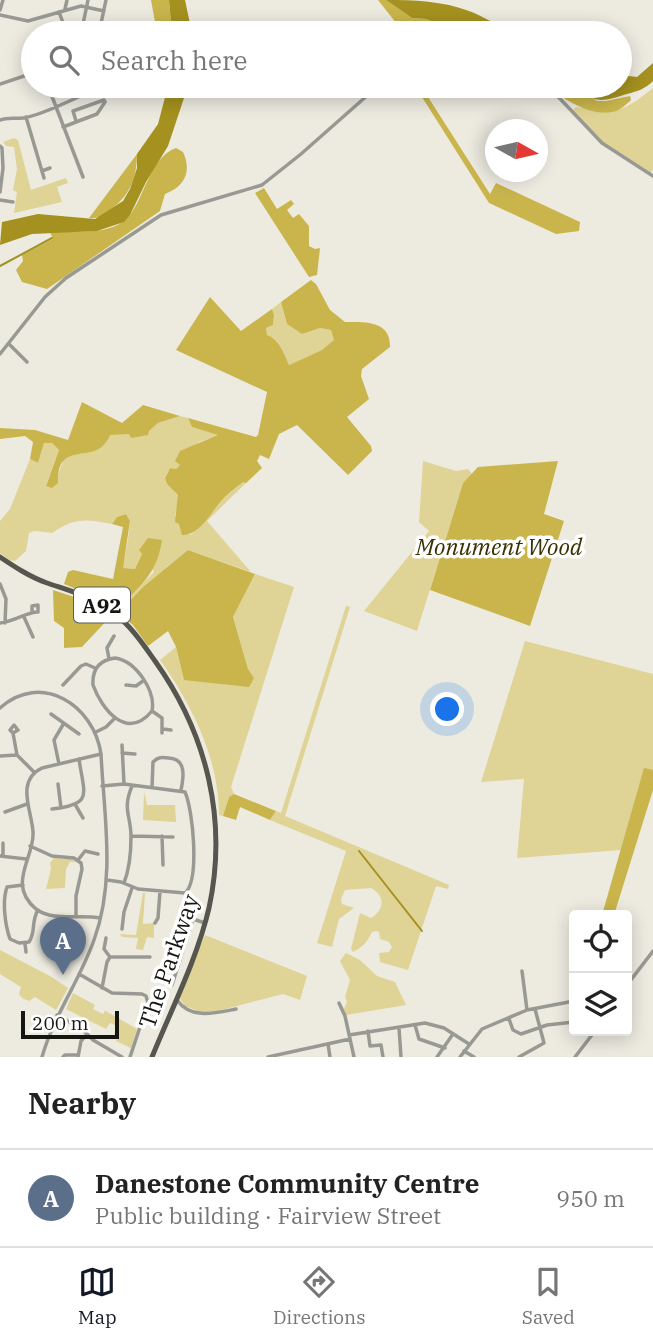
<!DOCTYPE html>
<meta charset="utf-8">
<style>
body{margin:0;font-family:"IBM Plex Serif",serif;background:#f2f2f2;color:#222}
.controls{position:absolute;right:21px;bottom:21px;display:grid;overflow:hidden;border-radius:7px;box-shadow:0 4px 18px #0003}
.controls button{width:63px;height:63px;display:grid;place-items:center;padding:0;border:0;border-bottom:2px solid #e0e0e0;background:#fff;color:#222;font:35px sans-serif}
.compass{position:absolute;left:485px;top:119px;width:63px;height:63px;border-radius:50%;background:#fff;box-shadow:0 4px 18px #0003;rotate:98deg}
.scale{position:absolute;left:21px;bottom:18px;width:98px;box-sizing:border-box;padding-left:7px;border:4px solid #151511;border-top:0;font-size:19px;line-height:24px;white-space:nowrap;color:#151511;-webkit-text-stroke:5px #fff;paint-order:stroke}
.you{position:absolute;left:448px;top:710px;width:24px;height:24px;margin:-18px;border:5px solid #fff;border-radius:50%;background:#1a73e8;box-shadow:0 0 0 10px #1a73e833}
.badge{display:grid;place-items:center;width:46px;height:46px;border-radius:50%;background:#111827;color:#fff;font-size:23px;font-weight:700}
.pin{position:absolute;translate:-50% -58px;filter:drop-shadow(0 2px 4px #0008)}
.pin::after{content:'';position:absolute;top:37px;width:24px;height:21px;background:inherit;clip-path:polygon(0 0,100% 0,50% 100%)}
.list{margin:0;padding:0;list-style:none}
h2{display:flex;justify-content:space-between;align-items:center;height:91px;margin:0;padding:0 28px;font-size:30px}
h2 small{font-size:23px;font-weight:400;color:#767676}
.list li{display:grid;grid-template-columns:46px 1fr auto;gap:21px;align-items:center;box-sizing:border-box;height:98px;padding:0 28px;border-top:2px solid #e0e0e0}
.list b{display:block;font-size:26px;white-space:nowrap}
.list p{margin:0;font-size:23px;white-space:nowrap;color:#767676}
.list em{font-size:23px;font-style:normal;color:#767676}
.icon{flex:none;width:38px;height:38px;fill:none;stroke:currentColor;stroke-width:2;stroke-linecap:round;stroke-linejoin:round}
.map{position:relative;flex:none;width:653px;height:1057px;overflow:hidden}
.search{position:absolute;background:#fff;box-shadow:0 4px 18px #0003;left:21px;right:21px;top:21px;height:77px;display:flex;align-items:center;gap:18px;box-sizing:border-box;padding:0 24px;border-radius:38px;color:#767676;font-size:26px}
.sheet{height:189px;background:#fff}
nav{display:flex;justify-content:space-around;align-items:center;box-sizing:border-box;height:98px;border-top:2px solid #e0e0e0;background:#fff;font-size:19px;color:#767676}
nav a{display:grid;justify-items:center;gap:4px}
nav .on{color:#111827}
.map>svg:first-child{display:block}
</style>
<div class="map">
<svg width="653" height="1057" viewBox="0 0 653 1057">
<rect width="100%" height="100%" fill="#edebe0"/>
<path fill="#dfd395" d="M653 88V169L651 173 602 141 573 110 576 107C615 114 622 113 653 88Z
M14 138 18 140 31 190 66 178 68 183 57 187 62 202 14 213 17 192 13 190 17 169 14 147 6 146 3 142Z
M281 302 287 324 302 334 320 328 331 330 335 340 322 350 289 365C284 353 280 339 267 336L266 328 273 325 274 315 272 309Z
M180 416 188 418 192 427 220 435 199 442 176 469 170 468 165 477 167 484 178 495V507L175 515 190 535 198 529 223 499 243 482 246 483 207 521 251 572 188 550 143 587 118 613 116 610 154 572 142 554 135 569 122 568C126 552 129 537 130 521L126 514 117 517 112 524C85 519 75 517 52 533L35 531 29 533 26 551 15 561 9 560 0 553V521L10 509 30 459 38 463 44 443H52L59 450 46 485 58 483V475L64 458 70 454H83L110 435 149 431 158 423Z
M423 461 456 471 468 469 472 474 463 483 417 631 364 611 429 531 419 522Z
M255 574 294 587 231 787 234 794 229 797 223 816 219 815C219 759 192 705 160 660L176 647 184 680 254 678 248 669 233 617Z
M346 606 350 607 285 816 449 885 448 889 436 886 408 970 380 962 379 953 389 952 392 947 389 942 380 939 379 932 376 931 372 932C367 942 363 947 353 952L351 949 360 913 371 918C384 910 386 896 371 888L345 890 341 899 342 904 354 908 339 919 332 947 317 943 346 851 270 820 276 811 281 813Z
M525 641 653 674V770L644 769 621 850 517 858 524 779 481 782Z
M144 792 147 805H175L176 822 143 820Z
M54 858 72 859 77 862H70L66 869 65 888 46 889 51 869 50 863Z
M143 893H145L143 924 154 923V938L147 937 143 950 136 949 138 938 123 937 119 934 136 935Z
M205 935 307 976 300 1000 283 994 214 1012H201L185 1006 179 997Z
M0 950 50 976 68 988 56 1010 35 997 29 1001 22 998 19 994 21 987 0 974Z
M346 953 360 960 377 976 395 982 406 1005 346 1015 344 1009 347 1002 345 997 350 980 340 961Z
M73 993 95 1005 93 1009 103 1014 105 1011 102 1009 137 1029 131 1048 116 1041 118 1037 114 1034 117 1026 110 1023 106 1029 66 1009Z"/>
<path fill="#c9b54c" d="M151 0H169L172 33H157Z
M378 0H386L412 18 426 19 461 33H404Z
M415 86H421L490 194 496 183 580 222 579 231 556 234 489 203Z
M548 86H571L597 101H606L630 96 631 100C626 105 619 111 612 112 590 116 564 100 548 86Z
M176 148 183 152C192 171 185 187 165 194L160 211 47 289 22 282 16 270 23 261 22 255 53 239 50 232C73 230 104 236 124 221 143 207 148 157 176 148Z
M137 154C137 177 130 196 110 210 104 215 98 219 89 218Z
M264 188 277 209 291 200 294 204 287 210 293 218 299 214 309 226V246L315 249 320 248 317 275 309 277 255 193Z
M311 280 316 284 330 310 345 322C364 322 391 320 390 347L362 369 361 376 369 399 347 417 371 446 372 451 348 475 297 425 279 434 269 459 260 455 257 461 262 468 246 483 243 482C237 487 230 492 225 497 212 509 201 536 182 535L179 524 175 522 178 495 167 484 165 478 170 468 176 469 180 465 175 461 180 451 218 435 192 427 188 418 256 437 258 435 267 392 176 350 210 297 241 331 272 309 274 315 273 325 266 328 267 335C279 339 284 353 289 365L322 350 334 340 331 330 320 328 302 334 287 324 281 302Z
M82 402 122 423 143 405 180 416 158 423 149 431 148 435 131 438 129 434 110 435C96 469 57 436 58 483L52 488 46 486 59 450 52 443H44L38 463 30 459 33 442 25 436 0 439V428L35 430 68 440Z
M558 461 544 514 564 521 530 626 430 590 463 483 478 467Z
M126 514 130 521 123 568 135 569 142 554 139 550 148 538 162 540C157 575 139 587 116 610L98 598 64 584 68 572 73 570 113 579 123 527 112 524 117 517Z
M188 550 255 574 233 617 248 669 254 678 249 687 184 680 176 647 168 631 148 646 133 625 118 613 143 587Z
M53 590 83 600 111 616 82 647 64 648V628L54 621Z
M644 768 653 770V790L614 915H602Z
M234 794 276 811 270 820 240 807 236 820 223 816 229 797Z"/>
<path fill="#a5911f" d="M169 0H185L192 33H172Z
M386 0C414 0 443 1 469 11 488 18 504 31 525 33H461L426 19 412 18Z
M653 63V81C645 89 638 91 627 94 601 102 596 104 574 86H620V79L629 76 637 77Z
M168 86H188L168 146 146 182 130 215 124 222 97 231 32 234 0 245 2 222 38 214 95 219 123 201 130 189 137 168V154L158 124Z"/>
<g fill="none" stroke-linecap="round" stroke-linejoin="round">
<path stroke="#a5911f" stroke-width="2" d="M0 266 52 238
M359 851 422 931"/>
<path stroke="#999994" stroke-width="3.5" d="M65 9 67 0
M0 10 3 0
M0 15 28 21 81 6 104 11
M82 29 88 0
M49 33 65 28 59 12
M99 33 106 0
M0 84 33 73
M48 86 83 177
M548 86 602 143 653 176
M26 117 44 178
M0 120C8 117 14 119 23 118 40 116 71 100 87 93L90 86
M76 121 73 111 104 100 105 102
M63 127 97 114 105 102
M0 146 2 148 3 168 0 192
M42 171 50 168
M0 200 13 202
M9 344 27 362
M0 354 45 297 66 278 161 215 262 185 301 154 378 86
M0 584 6 599 5 623
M24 617 33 637
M0 623C14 622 29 611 38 612V605L32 606V611
M115 658C136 661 156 691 152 711 127 741 102 710 93 685 92 669 100 660 115 658Z
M109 659 107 648 114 636
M63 685 81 666 86 664 95 668
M126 685 136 686 143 681
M0 708C41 671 94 705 101 754 104 816 116 880 94 940 80 980 54 1015 42 1057
M152 711 162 718V733
M51 714 79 734
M163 729 171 730
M96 732 106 727 114 719
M13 733 18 730 14 725 10 730 13 733 17 755 34 772
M122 745 124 784
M122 753 135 754
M0 756 17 755
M59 764 54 740 64 723
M58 784 61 808
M102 786 124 784 185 792C193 810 200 880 185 893L138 889 121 882 107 880
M152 788 153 762C158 757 161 757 169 758 186 759 184 776 181 790
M76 806 83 818
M52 809C94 804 84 795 79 759
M5 812 27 804
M131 836 173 837
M162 836 163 865
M3 843V856
M30 846 52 856 74 858 81 863 82 869 76 896V916
M0 856 26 859
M78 860 85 851 98 854
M124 883C129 870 131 851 131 837 131 815 122 810 132 786
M23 885 7 887C2 901 5 925 10 939L19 943 29 942C36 932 31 921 38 910
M100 918C80 914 53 922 36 909 6 884 35 857 33 832 32 811 15 781 42 768L101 754
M193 919 197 906
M155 923 158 918 160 891
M122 929 124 912 132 888
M106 938 104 949 110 957
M25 944 26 952
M522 971 527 1010
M79 974 112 993 142 994 146 996 148 1003 130 1057
M172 985 193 919 205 923
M627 985 653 951
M102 988 107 962 110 957H150
M177 1000C191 1020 215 1013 236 1009
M339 1003 345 1016 354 1057
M57 1015 82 1029 93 1040 122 1057
M509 1019 513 1030 521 1034 547 1025 574 1022
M415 1025 419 1039 445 1048
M399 1028 401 1057
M368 1031 370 1046 381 1045 383 1057
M349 1035 425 1023 444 1028 469 1044
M328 1044 330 1057
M464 1051 474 1057
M63 1057 65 1055H77
M78 1057 81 1041 87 1034
M268 1057 350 1039
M437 1057 453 1034
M460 1057 482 1029 527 1010 574 1001
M519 1057 544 1043 535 1009
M575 1057 595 1031"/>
<path stroke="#57564e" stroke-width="5" d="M0 557C15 567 30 577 47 583 70 591 94 597 114 613 131 626 143 644 155 661 207 734 228 820 209 908 197 959 172 1008 152 1057"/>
</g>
<g text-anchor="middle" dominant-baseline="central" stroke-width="7" stroke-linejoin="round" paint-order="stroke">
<rect fill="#fff" stroke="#5b5b58" stroke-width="2" x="74" y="587.5" width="56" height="35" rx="5"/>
<g font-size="21" font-weight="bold" fill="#151511">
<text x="102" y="605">A92</text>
</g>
<g font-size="23" font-style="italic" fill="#393102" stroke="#fff">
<text x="499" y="546">Monument Wood</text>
</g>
<g font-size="23" fill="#151511" stroke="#fff">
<text transform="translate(168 961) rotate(-71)">The Parkway</text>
</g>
</g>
</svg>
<div class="controls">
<button><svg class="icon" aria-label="locate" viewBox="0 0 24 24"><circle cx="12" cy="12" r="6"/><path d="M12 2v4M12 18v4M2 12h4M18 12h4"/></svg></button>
<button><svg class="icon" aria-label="layers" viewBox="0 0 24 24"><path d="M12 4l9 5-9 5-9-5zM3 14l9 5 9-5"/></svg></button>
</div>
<svg class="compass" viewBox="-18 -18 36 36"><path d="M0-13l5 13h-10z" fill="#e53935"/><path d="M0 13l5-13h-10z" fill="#767676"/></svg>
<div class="scale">200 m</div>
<div class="you"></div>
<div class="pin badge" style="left:63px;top:975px;background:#5c6f8a">A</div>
<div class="search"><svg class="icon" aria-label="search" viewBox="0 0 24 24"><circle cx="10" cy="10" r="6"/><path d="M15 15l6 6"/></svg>Search here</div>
</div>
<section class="sheet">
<h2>Nearby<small></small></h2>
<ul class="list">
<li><span class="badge" style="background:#5c6f8a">A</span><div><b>Danestone Community Centre</b><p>Public building · Fairview Street</p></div><em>950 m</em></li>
</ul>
</section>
<nav>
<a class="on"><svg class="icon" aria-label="map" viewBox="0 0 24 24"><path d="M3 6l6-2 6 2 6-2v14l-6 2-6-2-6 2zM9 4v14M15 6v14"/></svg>Map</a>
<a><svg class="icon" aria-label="directions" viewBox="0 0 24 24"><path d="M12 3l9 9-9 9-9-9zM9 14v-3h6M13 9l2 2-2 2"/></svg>Directions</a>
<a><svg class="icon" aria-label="saved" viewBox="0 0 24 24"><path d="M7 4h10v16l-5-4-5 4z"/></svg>Saved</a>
</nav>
